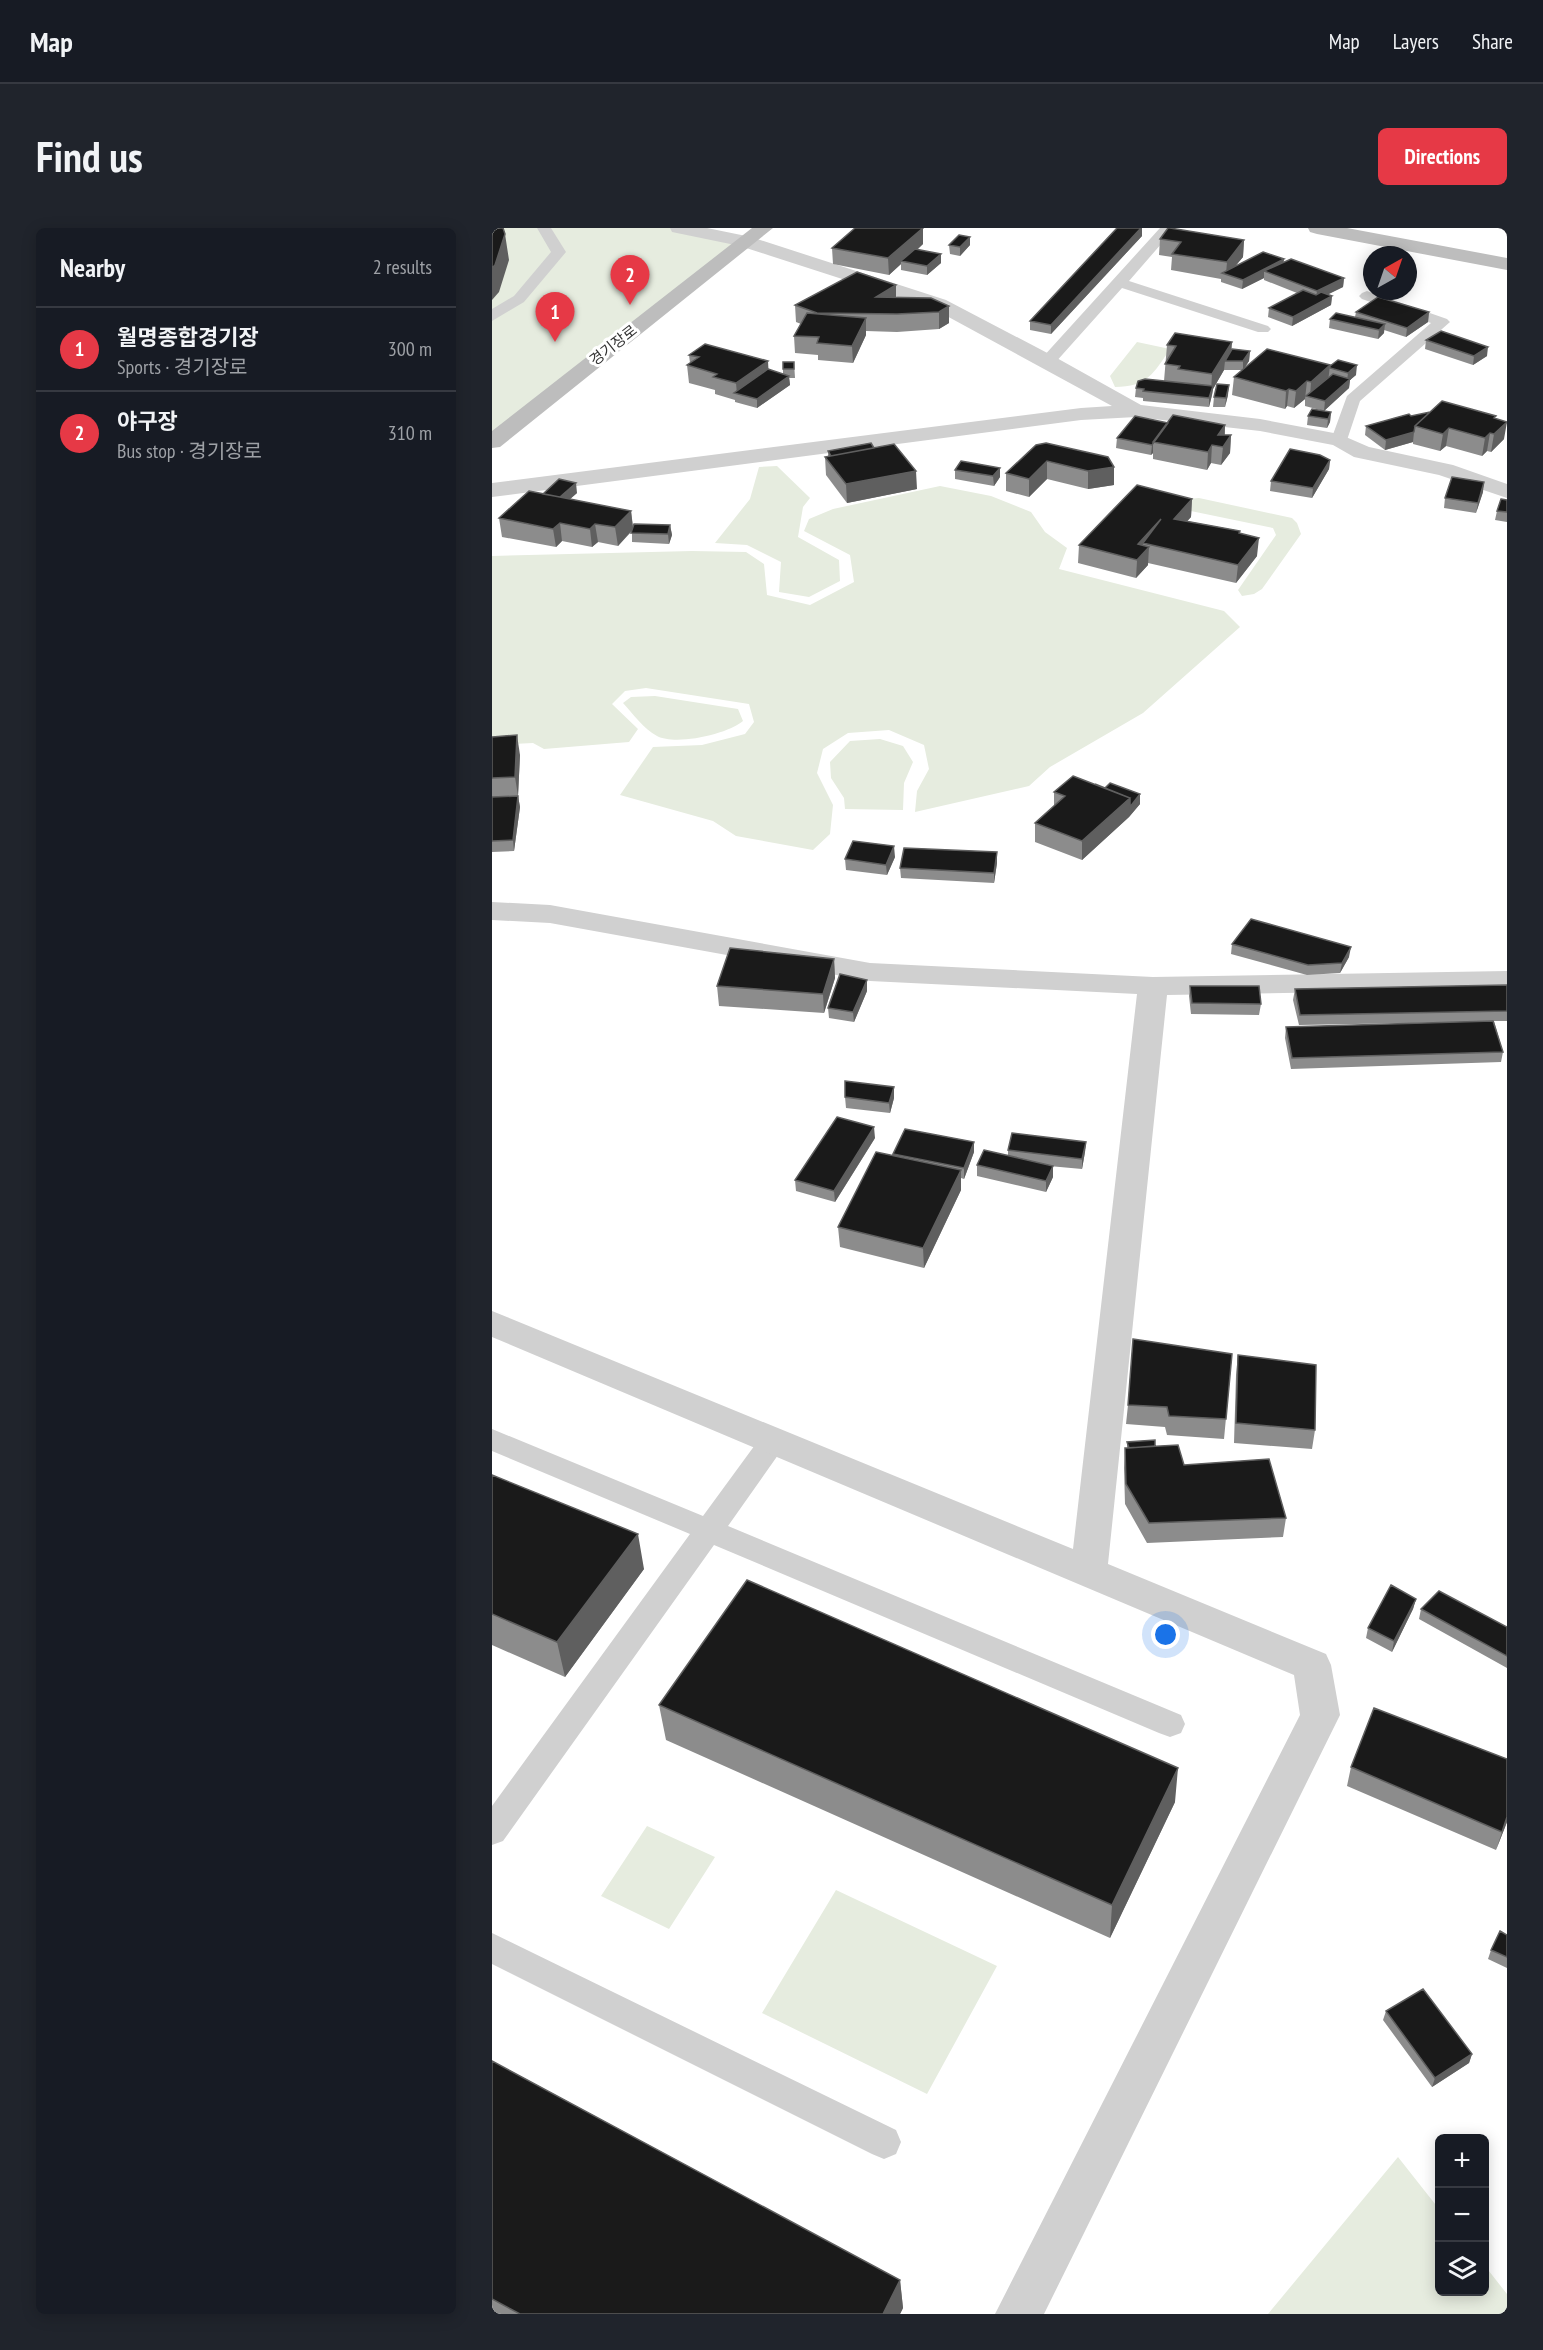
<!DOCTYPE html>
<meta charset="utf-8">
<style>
body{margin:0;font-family:"PT Sans Narrow","Noto Sans KR",sans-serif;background:#20242c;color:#f1f3f6}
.controls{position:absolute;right:18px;bottom:18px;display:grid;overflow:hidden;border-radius:9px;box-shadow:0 3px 15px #0003}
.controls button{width:54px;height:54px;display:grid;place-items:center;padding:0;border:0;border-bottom:2px solid #363941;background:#171b24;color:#f1f3f6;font:30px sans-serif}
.compass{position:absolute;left:871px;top:18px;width:54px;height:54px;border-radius:50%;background:#171b24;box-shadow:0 3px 15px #0003;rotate:40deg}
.you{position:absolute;left:674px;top:1407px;width:21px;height:21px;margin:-15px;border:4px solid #fff;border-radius:50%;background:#1a73e8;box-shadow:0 0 0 9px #1a73e833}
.badge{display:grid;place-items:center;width:39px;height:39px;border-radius:50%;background:#e63946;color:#fff;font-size:20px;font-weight:700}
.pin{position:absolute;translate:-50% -50px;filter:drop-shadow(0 2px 3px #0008)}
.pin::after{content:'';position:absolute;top:32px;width:21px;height:18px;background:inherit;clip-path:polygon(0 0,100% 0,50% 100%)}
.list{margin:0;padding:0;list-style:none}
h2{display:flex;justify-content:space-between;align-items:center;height:78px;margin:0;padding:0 24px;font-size:26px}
h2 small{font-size:20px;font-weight:400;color:#9ea1a6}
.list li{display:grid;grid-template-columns:39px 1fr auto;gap:18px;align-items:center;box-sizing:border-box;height:84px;padding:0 24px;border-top:2px solid #363941}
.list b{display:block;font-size:22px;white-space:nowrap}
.list p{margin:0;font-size:20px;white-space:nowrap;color:#9ea1a6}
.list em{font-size:20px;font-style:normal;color:#9ea1a6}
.icon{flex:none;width:33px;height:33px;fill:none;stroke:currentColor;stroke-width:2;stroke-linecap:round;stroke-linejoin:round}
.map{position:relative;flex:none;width:1015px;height:2086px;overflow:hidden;border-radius:9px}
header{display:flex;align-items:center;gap:36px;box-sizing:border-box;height:84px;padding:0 30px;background:#171b24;border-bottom:2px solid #363941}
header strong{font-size:28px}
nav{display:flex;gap:33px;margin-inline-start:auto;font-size:21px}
.intro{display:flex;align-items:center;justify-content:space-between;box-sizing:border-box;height:144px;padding:0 36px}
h1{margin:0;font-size:42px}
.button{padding:15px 27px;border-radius:9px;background:#e63946;color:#fff;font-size:21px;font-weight:700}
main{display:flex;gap:36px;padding:0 36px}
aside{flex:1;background:#171b24;border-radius:9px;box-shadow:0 3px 15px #0003}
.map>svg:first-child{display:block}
</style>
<header>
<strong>Map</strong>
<nav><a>Map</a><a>Layers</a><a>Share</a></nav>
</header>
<div class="intro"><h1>Find us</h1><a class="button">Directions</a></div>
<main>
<aside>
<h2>Nearby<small>2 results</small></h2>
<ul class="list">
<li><span class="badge">1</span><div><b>월명종합경기장</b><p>Sports · 경기장로</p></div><em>300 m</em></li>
<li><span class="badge">2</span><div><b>야구장</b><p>Bus stop · 경기장로</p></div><em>310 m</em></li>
</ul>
</aside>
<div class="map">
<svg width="1015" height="2086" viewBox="0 0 1015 2086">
<rect width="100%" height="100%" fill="#fff"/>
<path fill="#e6ecdf" d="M0 0H187L252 13 0 214Z
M645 114 678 121C662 145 655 159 623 159L618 148Z
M285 238 318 270 311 279 306 309 347 332 348 353 317 369 287 364 289 334 255 317 223 315 258 271 267 239Z
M448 258 499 268 539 284 553 304 575 320 567 341 732 383 748 399 651 485 558 539 537 558 423 584 425 563 437 541 432 517 397 502 356 505 331 521 325 545 341 577 338 606 321 622 244 608 221 593 128 567 161 519 210 517 253 506 262 494 257 476 154 460 133 463 120 476 146 501 137 514 52 521 41 515 0 517V328L200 323 254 324 272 336 275 367 318 377 362 354 358 327 312 303 317 291 341 281Z
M707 270 800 290 805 295 809 306 770 361 762 366 750 368 746 362 784 307 781 300 694 282 696 271Z
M163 468 246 481 251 493C236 506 184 518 165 508 152 501 141 486 131 475L139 469Z
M388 511 411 518 421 534 412 555 411 582 353 581 352 570 339 550 338 534 358 513Z
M155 1598 223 1629 177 1701 109 1668Z
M344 1662 505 1738 435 1866 270 1785Z
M906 1929 947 1981 948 2064H993V2038L1015 2066V2086H776Z"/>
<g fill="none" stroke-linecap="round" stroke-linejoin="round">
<path fill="#d0d0d0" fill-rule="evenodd" d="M45 0H59L74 24 32 74 0 93V81L22 68 59 24Z
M668 0H683L637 53 776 98 779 101 776 104H766L630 60 562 136H550L548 133 550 130Z
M875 63 955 91 958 94 868 173 855 212 847 217 839 212 855 168 939 95 870 71 867 68 870 65Z
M0 1201 211 1288 271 1206 281 1202 291 1206 295 1213 291 1220 236 1298 689 1487 693 1496 689 1505 678 1509 667 1505 222 1317 11 1613 0 1617V1578L198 1306 0 1223Z
M0 1705 404 1902 409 1914 404 1926 392 1931 380 1926 0 1736Z"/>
<path fill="#d0d0d0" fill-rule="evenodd" d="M178 0H215L259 9 454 72 563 129 649 177 768 191 847 206 877 219 961 237 1015 256V270L947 247 862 229 841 217 768 203 644 189 589 192 0 269V255L589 180 620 178 440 80 248 18 180 4Z
M0 674 58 677 378 735 661 749 1015 743V761L675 767 616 1336 834 1426 839 1437 848 1487 552 2086H503L808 1487 802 1447 0 1109V1083L581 1321 645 766 378 753 58 695 0 692Z"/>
<path fill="#bdbdbd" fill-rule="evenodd" d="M260 0H281L8 219 0 220V203Z
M816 0H855L1015 30V42L825 6 818 4Z"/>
</g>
<path fill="#8c8c8c" d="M431 0V16L425 22 449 35 435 47 409 42V36L397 47 341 36 340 20Z
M625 0H650V8L559 106 538 102V93Z
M478 9V17L468 28 458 26 457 17Z
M668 11 752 12 751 29 744 37 792 31 791 34 852 50 851 59 835 67 840 68 839 77 800 98 776 89 777 80 805 65 772 52V50L750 61 729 54V51L679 42 680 29 667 27Z
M404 57V70H439L457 95 447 101 405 104 374 103V107L361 135 326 132V127L303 125 302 108 309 96 304 94 303 77Z
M864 84H937L936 94 914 109 892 102V105L886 111 837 100 838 91 863 89Z
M934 112 995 128 981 137 933 121Z
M675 117 758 123 757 133 752 141 775 121 864 147 858 152 857 160 832 183 813 178V171L802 180 795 178 793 181 740 167 742 149 750 142H732L721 161 720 167 717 179 651 173V170L643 169 644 160 672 153Z
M197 127 276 141 291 146V141L302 134 303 150H297L298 157 265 180 243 174V172L223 166V162L197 155 195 137 198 135Z
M736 167 733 179H721L722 169Z
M839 184 838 194 835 200 815 197 816 188Z
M919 188 1003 191 1012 211 999 224 995 223 990 228 954 218 948 223 921 216V214L893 222 873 207 874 198Z
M676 195 733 197V207H739L738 225 729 237 719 235 715 242 661 231V225L659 227 624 220 625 210Z
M544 217 622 239V257L596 261 555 251 537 269 514 263V245Z
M382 220 425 261 355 275 334 247 333 229H336V223Z
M838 232 837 241 820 270 778 263 779 253Z
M463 242 508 249 502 258 463 251Z
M991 264 984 285 952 280 953 270Z
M85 265 78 271 139 283 141 298 178 297 180 307 177 316 140 314V303L126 318 106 314 100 319 70 313 64 319 10 309 7 290 51 266Z
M700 271 699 289 695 293 748 303V306L765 328 744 355 656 335V337L644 350 586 335 587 317Z
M1015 272V294L1003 292 1005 283Z
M0 509 28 527 26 568 28 579 22 623 0 624Z
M562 564 648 576 637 589 590 632 543 614V595L562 578Z
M505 624V635L502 655 409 650 408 640Z
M403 629 395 647 354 642 353 631Z
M740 716 857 729 848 745 815 747 739 726Z
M342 731 343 750 332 785 227 778 225 758Z
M375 752V763L362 794 337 790 336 780Z
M1015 757V793H1002L1011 824 1009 834 799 841 793 810 794 799 975 794 807 797 801 772 803 761Z
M698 758 769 776 767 787 699 786 697 768Z
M402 859V870L398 885 354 880 353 869Z
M383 910 343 974 304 963 303 952Z
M482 914V924L472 951 469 950V962L432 1040 348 1019 346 999 401 928V926Z
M594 914 593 924 590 941 557 938H561V949L554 964 485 948V937L516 928V922Z
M740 1126 732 1211 675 1207 673 1199 634 1196 636 1177Z
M746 1127 823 1202 820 1221 742 1215 744 1147Z
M635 1214 663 1218 692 1237 794 1290 791 1309 655 1315 633 1276 632 1240 633 1220H635Z
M0 1247 152 1341 73 1449 0 1417Z
M924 1371 921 1381 900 1424 874 1410 876 1400Z
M929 1381 1015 1399V1440L927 1391Z
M167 1477 683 1574 618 1710 174 1512Z
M1015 1531V1594L1004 1622 855 1558 859 1539Z
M1015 1707V1740L996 1731 999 1722Z
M894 1783 980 1826 977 1835 940 1859 891 1792Z
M0 1833 408 2052 411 2080 408 2086H0Z"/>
<path fill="#5f5f5f" d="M431 0V16L411 34 409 33V36L397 47 396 30Z
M649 0H650V8L559 106V97Z
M13 6 17 32 7 64 0 72V40Z
M478 9V17L468 28V19Z
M752 12 751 29 736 47 734 46 735 34Z
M449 26V35L435 47V38Z
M792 31 791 40 772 43V50L750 61 751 52Z
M852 50 851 59 824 72 825 63Z
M404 57V74L384 69Z
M840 68 839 77 800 98 801 89Z
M457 78V95L447 101V84Z
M937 84 936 94 914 109 915 100Z
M374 90V107L361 135 360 118Z
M893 96 892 105 886 111 887 102Z
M740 114 739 131 733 133 732 142 721 161 720 167 717 179V170L719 164 720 146Z
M996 119 995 128 981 137 982 128Z
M758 123 757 133 751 142V133Z
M276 133 277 151 245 166 244 155Z
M838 137 836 154 818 169 819 154Z
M865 137 864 147 858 152 857 160 832 183 833 173 855 153 856 145Z
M297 148 298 157 265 180V171Z
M815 153 813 171 802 180 804 163Z
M737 157 736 167 733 179 734 170Z
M797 161 795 178 793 181 794 163Z
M839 184 838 194 835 200 836 191Z
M1015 194 1012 211 999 224 1002 206Z
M733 197 732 215 726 207Z
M957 200 954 218 948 223 951 206Z
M922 204 921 214 893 222 894 212Z
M998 205 995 223 990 228 993 210Z
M739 207 738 225 729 237 731 219Z
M661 215V225L659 227 660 217Z
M720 217 719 235 715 242 716 224Z
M838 232 837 241 820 270 821 260Z
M555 233V251L537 269V251Z
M622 239V257L596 261V243Z
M508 240V249L502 258 501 248Z
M424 243 425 261 355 275 354 256Z
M992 254 991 264 984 285 986 275Z
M84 255 85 265 62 285 61 276Z
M700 271 699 289 681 309 682 291Z
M139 283 141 301 126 318 123 299Z
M669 291 651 315 650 327 657 319 656 337 644 350 646 316Z
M68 295 70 313 64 319 61 301Z
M103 296 106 314 100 319 98 301Z
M178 297 180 307 177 316 176 306Z
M767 310 765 328 744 355 746 337Z
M25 507 28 527 26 568 23 549Z
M648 566V576L637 589 590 632V613L638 570Z
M26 568 28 579 22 623 21 612Z
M402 618 403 629 395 647 394 637Z
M505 624V635L502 655V645Z
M859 719 857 729 848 745 850 735Z
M342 731 343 750 332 785 331 766Z
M375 752V763L362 794 361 784Z
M402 859V870L398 885 397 875Z
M382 899 383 910 343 974 342 963Z
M482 914V924L472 951V940Z
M594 914 593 924 590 941V931Z
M561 938V949L554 964V953Z
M469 942V962L432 1040 431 1020Z
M146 1306 152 1341 73 1449 65 1414Z
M924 1371 921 1381 900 1424 902 1413Z
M686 1540 683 1574 618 1710 620 1677Z
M1015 1589V1594L1004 1622Z
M980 1826 977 1835 940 1859 943 1850Z
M408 2052 411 2080 408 2086H391Z"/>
<path fill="#1a1a1a" stroke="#5f5f5f" stroke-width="1.5" d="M0 0H11L13 6 3 37 0 40Z
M363 0H431L396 30 340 20Z
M625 0H649L559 97 538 93Z
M676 0H678L752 12 735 34 680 26 689 14 668 11Z
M467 7 478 9 468 19 457 17Z
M423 21 449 26 435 38 409 33Z
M771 24 792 31 751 52 730 45Z
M799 31 852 50 825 63 772 43Z
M365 44 404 57 384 69 439 70 457 78 447 84 405 86 325 85 303 77Z
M811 62 824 67 829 64 840 68 801 89 777 80Z
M886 69 937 84 915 100 864 84Z
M315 85 374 90 360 118 325 115 327 109 302 108Z
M844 85 893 96 887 102 838 91Z
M949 103 996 119 982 128 934 112Z
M683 105 740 114 720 146 686 141 688 138 673 136 684 118 675 117Z
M213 116 276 133 244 155 221 149 225 146 195 137 207 129 197 127Z
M740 121 758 123 751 133H733Z
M775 121 838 137 819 154 815 153 804 163 797 161 794 163 742 149Z
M846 132 865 137 856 145 838 140V138Z
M291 134H302V141H291Z
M276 141 297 148 265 171 242 165Z
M841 146 858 151 833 173 814 168Z
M653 151 721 158 717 170 651 163 652 161 644 160 646 153Z
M725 156 737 157 734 170 722 169Z
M950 173 1004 188 1002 190 1015 194 1002 206 998 205 993 210 957 200 951 206 923 198Z
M820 181 839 184 836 191 816 188Z
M938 184 923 198 922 204 894 212 874 198 917 186 919 188Z
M681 187 733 197 726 207H739L731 219 720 217 716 224 661 214Z
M643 188 676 195 660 217 625 210Z
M379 215 382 220 339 228 336 223Z
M554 215 616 229 622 239 596 243 555 233 537 251 514 245 544 217Z
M402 216 424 243 354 256 333 229Z
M798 221 828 227 838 232 821 260 779 253Z
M469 233 508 240 501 248 463 242Z
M960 249 992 254 986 275 953 270Z
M67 251 84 255 68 269 51 266Z
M645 257 700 271 682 291 748 303 747 305 767 310 746 337 651 315 669 291 646 316 657 319 645 332 587 317Z
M37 263 139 283 123 299 103 296 98 301 68 295 61 301 7 290Z
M1009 271 1015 272V284L1005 283Z
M142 296 178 297 176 306 139 305Z
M25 507 23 549 0 550V509Z
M581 548 638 570 590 613 543 595 573 568 562 564Z
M618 555 648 566 638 579V570L603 556 613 560Z
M26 568 21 612 0 613V569Z
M361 613 402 618 394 637 353 631Z
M412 620 505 624 502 645 408 640Z
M759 691 859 719 850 735 816 737 740 716Z
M238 720 342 731 331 766 225 758Z
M348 746 375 752 361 784 336 780Z
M1015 757V783L808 787 803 761Z
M698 758H767L769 776 700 775Z
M1001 793 1011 824 800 830 794 799Z
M353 853 402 859 397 875 353 869Z
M345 889 382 899 342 963 303 952Z
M413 901 482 914 472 940 401 926Z
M520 905 594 914 590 931 516 922Z
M492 922 561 938 554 953 485 937Z
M384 924 469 942 431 1020 346 999Z
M641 1111 740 1126 734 1191 677 1188 675 1179 636 1177Z
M746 1127 824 1137 823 1202 744 1195Z
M663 1212V1218L637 1220 635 1214Z
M686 1217 692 1237 777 1231 794 1290 657 1295 634 1256 633 1220Z
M0 1247 146 1306 65 1414 0 1386Z
M255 1352 686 1540 620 1677 167 1477Z
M899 1357 924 1371 902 1413 876 1400Z
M947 1363 1015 1399V1428L929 1381Z
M882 1480 1015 1531V1589L1010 1604 859 1539Z
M1008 1703 1015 1707V1729L999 1722Z
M931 1761 980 1826 943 1850 894 1783Z
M0 1833 408 2052 391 2086H28L0 2071Z"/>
<g text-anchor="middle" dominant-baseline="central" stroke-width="6" stroke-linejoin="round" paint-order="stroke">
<g font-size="15" fill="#333" stroke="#fff">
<text transform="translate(121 117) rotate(-38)">경기장로</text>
</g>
</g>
</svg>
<div class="controls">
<button>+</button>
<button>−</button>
<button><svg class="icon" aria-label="layers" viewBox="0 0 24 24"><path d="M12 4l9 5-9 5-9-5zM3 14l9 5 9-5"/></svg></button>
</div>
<svg class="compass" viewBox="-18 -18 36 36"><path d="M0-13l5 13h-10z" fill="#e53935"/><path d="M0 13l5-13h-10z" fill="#9ea1a6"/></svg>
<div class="you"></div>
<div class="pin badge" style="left:63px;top:114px">1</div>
<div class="pin badge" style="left:138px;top:77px">2</div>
</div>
</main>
